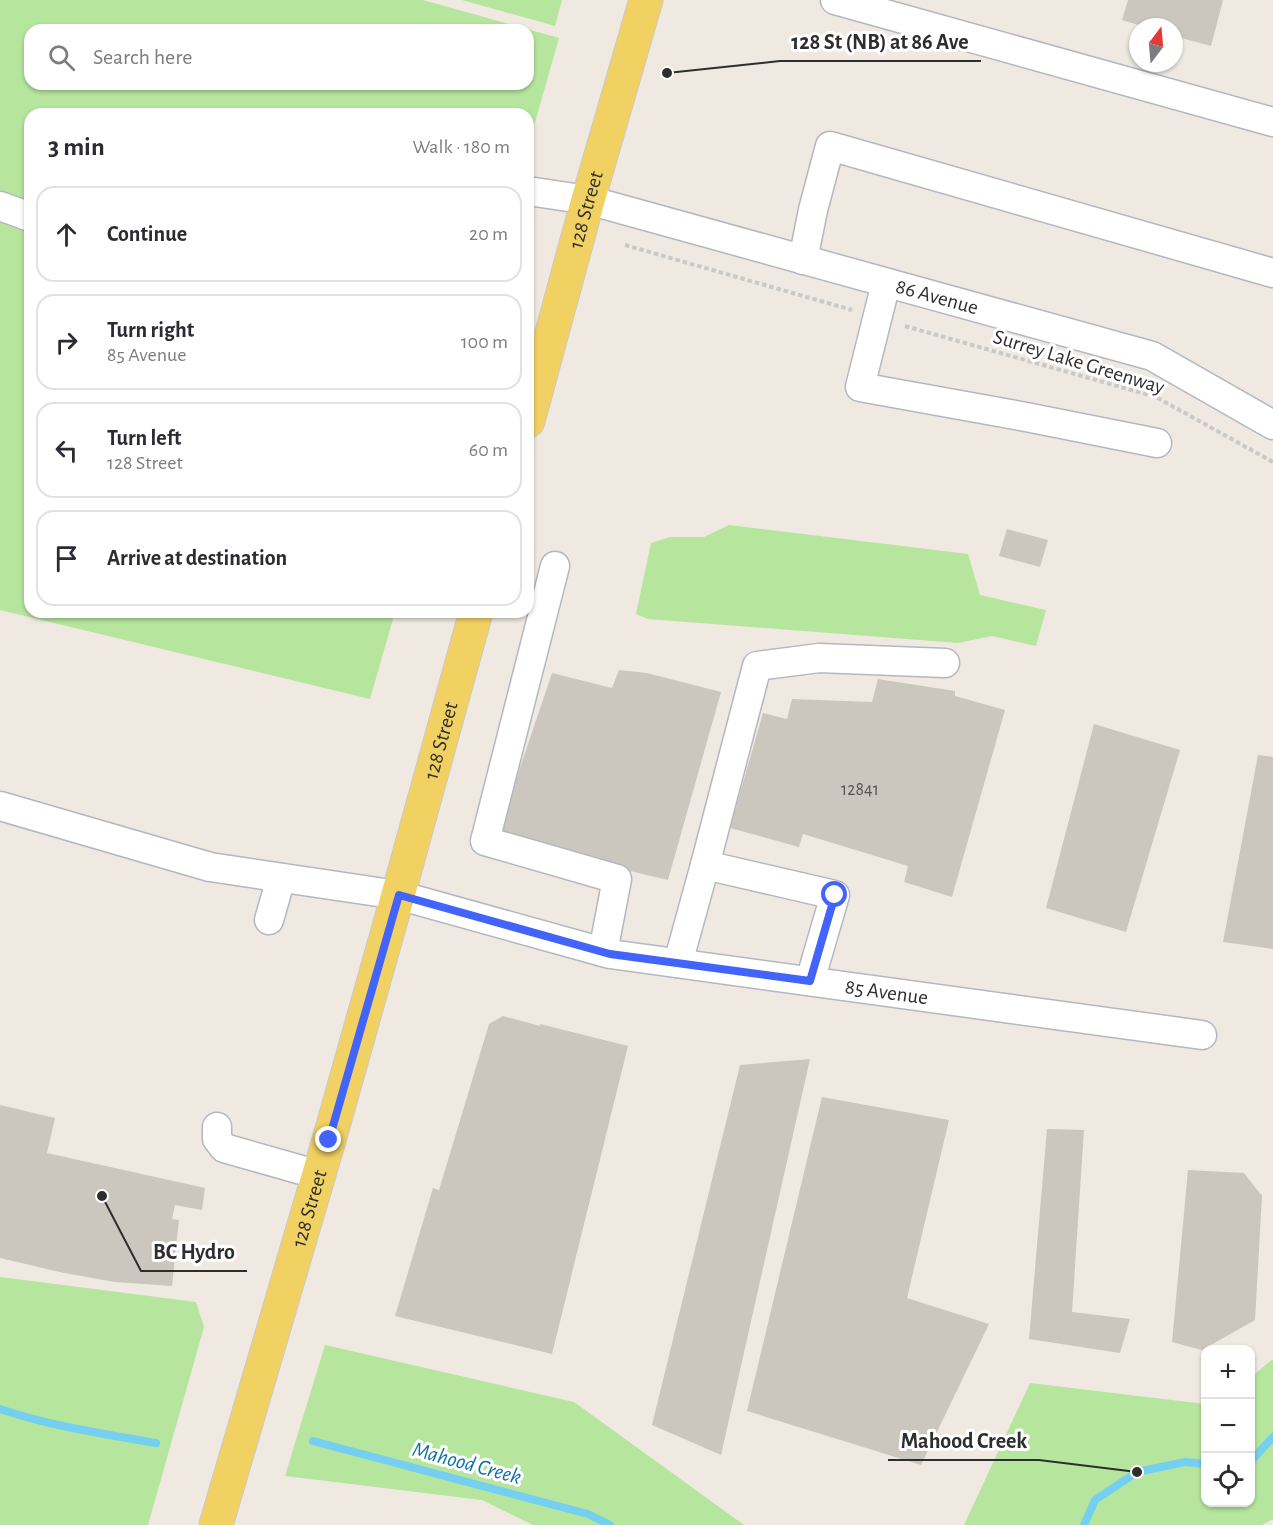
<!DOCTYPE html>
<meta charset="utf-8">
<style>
body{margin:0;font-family:"Alegreya Sans",sans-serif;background:#f2f2f3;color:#2b2b33}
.controls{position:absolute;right:18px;bottom:18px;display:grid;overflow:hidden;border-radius:12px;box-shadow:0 2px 4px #0004}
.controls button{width:54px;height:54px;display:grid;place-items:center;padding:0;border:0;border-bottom:2px solid #e1e1e2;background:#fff;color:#2b2b33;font:30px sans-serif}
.compass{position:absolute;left:1129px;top:18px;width:54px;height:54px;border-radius:50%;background:#fff;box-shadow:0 2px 4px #0004;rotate:16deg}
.stop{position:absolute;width:18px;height:18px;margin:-14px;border:4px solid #4264fb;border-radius:50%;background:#fff}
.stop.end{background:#4264fb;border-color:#fff;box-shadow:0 2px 6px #0008}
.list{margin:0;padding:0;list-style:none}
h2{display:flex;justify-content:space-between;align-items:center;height:78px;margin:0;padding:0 24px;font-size:26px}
h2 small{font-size:20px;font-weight:400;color:#7c7c81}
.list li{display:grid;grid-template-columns:39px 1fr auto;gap:18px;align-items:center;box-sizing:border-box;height:96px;margin:0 12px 12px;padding:0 12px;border:2px solid #e1e1e2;border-radius:18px}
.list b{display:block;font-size:22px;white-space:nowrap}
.list p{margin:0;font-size:20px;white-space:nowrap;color:#7c7c81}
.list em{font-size:20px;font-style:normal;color:#7c7c81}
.icon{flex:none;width:33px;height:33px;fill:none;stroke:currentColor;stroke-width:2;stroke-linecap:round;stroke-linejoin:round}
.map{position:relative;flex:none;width:1273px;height:1525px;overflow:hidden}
.search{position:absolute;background:#fff;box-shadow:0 2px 4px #0004;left:24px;top:24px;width:510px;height:66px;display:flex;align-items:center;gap:15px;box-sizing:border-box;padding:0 21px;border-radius:18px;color:#7c7c81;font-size:22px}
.panel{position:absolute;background:#fff;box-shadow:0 2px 4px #0004;left:24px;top:108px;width:510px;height:510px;border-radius:18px}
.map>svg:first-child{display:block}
</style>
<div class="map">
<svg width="1273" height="1525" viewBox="0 0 1273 1525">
<rect width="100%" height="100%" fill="#efe9e1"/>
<path fill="#b6e59e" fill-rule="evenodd" d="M0 0H423L559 38 528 147V114H30V612H395L370 699 0 610ZM30 30H528V84H30Z
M462 0H562L555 26Z
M729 525 968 554 980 595 1046 610 1036 646 992 636 958 643 648 619 636 614 651 543 670 537H704Z
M0 1277 196 1302 204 1327 148 1525H0Z
M325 1345 574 1402 744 1525H533L482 1500 285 1476Z
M1273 1359V1519L1262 1525H964L1030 1383 1205 1404 1206 1502H1250L1251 1377Z"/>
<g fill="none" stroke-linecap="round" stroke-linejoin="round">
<path stroke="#75cff0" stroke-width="8" d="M0 1409C50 1426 104 1434 156 1443
M313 1441 588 1514 610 1525
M1250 1462 1273 1437
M1084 1525 1095 1500 1137 1472 1185 1462 1206 1464"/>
</g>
<path fill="#cbc7bf" d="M1128 0H1223L1211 46 1174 36V27H1145L1122 20Z
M1007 529 1048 540 1040 567 999 556Z
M619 670 647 673 721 692 668 880 496 839 552 673 612 688Z
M878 679 955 691V696L1005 710 952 897 904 882 908 866 803 834 799 847 730 828 763 713 787 719 792 699 872 702Z
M1094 724 1180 750 1126 932 1046 908Z
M1258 755 1273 757V949L1223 942Z
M503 1016 540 1026V1024L628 1046 552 1354 395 1316 433 1188 439 1190 489 1024Z
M810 1059 721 1455 652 1425 740 1065Z
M822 1097 949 1120 907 1298 989 1324 921 1465 747 1411Z
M0 1105 55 1118 47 1153 205 1188 202 1210 175 1205 172 1219 179 1220 172 1286 115 1282 64 1273 0 1258Z
M1047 1129 1084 1130 1072 1312 1130 1319 1120 1353 1029 1339Z
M1188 1170 1244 1173 1262 1196 1255 1320 1202 1350 1172 1342Z"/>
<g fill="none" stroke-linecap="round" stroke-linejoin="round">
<defs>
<g id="minor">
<path d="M835 0 1273 122"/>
<path id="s1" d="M528 191 588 200 1152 356 1273 425"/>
<path d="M0 206 30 217"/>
<path d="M803 260 813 210 830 146 1273 273"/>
<path d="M886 283 860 387 1026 417 1157 443"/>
<path d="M555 566 485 841 617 879 603 952"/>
<path id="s2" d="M0 806 210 867 398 895 610 954 1202 1035"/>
<path d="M705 865 757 666 819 658 945 663"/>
<path d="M269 920 281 878"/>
<path d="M678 963 705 865 835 895 810 981"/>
<path d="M217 1127V1139L224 1148 319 1175"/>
</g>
<g id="major">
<path id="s3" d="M528 421 588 200 646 0"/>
<path id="s4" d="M216 1525 329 1140 398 895 476 612"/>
</g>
</defs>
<use href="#minor" stroke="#b4b7c1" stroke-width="31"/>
<use href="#major" stroke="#c9c9c9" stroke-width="35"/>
<path stroke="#c9c9c9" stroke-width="4" stroke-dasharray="4.5 3" stroke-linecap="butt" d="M625 245 852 310
M905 326 1156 397 1273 462"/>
<use href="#minor" stroke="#fff" stroke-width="28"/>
<use href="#major" stroke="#f2d163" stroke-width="33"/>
</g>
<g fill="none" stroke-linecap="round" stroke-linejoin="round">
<path stroke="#4264fb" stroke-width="8" d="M329 1140 399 895 610 954 810 981 835 895"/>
</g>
<g text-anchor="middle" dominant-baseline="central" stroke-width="6" stroke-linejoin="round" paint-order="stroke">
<g font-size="18" fill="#555452">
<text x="860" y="790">12841</text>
</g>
<g font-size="21" fill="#2e2e2e" stroke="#fff">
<text stroke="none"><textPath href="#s3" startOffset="219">128 Street</textPath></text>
<text stroke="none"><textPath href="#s1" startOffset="423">86 Avenue</textPath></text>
<text transform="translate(1079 362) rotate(17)">Surrey Lake Greenway</text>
<text stroke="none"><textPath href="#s4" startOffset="816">128 Street</textPath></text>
<text stroke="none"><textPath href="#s2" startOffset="908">85 Avenue</textPath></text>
<text stroke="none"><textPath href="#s4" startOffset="330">128 Street</textPath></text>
</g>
<g font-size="22" font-style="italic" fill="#0d6fa3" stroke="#fff">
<text transform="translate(467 1463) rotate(15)">Mahood Creek</text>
</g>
</g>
<path fill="none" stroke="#2e2e2e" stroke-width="2" d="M667 73L780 61H981M102 1196L141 1271H247M1137 1472L1039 1460H888"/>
<g fill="#2e2e2e" stroke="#fff" stroke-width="2">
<circle cx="667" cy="73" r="6"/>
<circle cx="102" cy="1196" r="6"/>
<circle cx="1137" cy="1472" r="6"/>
</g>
<g font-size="22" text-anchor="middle" font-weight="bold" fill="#2e2e2e" stroke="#fff" stroke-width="6" stroke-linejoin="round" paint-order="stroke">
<text x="880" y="49">128 St (NB) at 86 Ave</text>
<text x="194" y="1259">BC Hydro</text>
<text x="964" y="1448">Mahood Creek</text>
</g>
</svg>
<div class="controls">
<button>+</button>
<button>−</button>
<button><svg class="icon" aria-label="locate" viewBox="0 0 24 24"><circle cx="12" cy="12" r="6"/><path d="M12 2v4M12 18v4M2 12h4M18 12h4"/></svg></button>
</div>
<svg class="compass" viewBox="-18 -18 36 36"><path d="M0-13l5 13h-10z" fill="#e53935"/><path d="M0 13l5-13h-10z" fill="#7c7c81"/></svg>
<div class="stop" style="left:835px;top:895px"></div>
<div class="stop end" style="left:329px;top:1140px"></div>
<div class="search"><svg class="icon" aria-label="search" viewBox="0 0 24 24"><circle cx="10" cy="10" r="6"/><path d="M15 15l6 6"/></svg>Search here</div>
<section class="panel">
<h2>3 min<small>Walk · 180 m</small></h2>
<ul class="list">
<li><svg class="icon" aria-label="ahead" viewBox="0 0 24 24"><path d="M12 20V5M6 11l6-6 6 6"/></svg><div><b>Continue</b></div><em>20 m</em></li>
<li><svg class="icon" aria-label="right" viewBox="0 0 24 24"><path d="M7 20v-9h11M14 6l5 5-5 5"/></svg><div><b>Turn right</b><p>85 Avenue</p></div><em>100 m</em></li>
<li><svg class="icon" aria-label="left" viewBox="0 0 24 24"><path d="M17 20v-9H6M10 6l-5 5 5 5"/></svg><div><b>Turn left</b><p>128 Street</p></div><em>60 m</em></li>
<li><svg class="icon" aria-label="arrive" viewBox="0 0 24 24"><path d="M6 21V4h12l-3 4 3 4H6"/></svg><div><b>Arrive at destination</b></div></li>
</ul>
</section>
</div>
